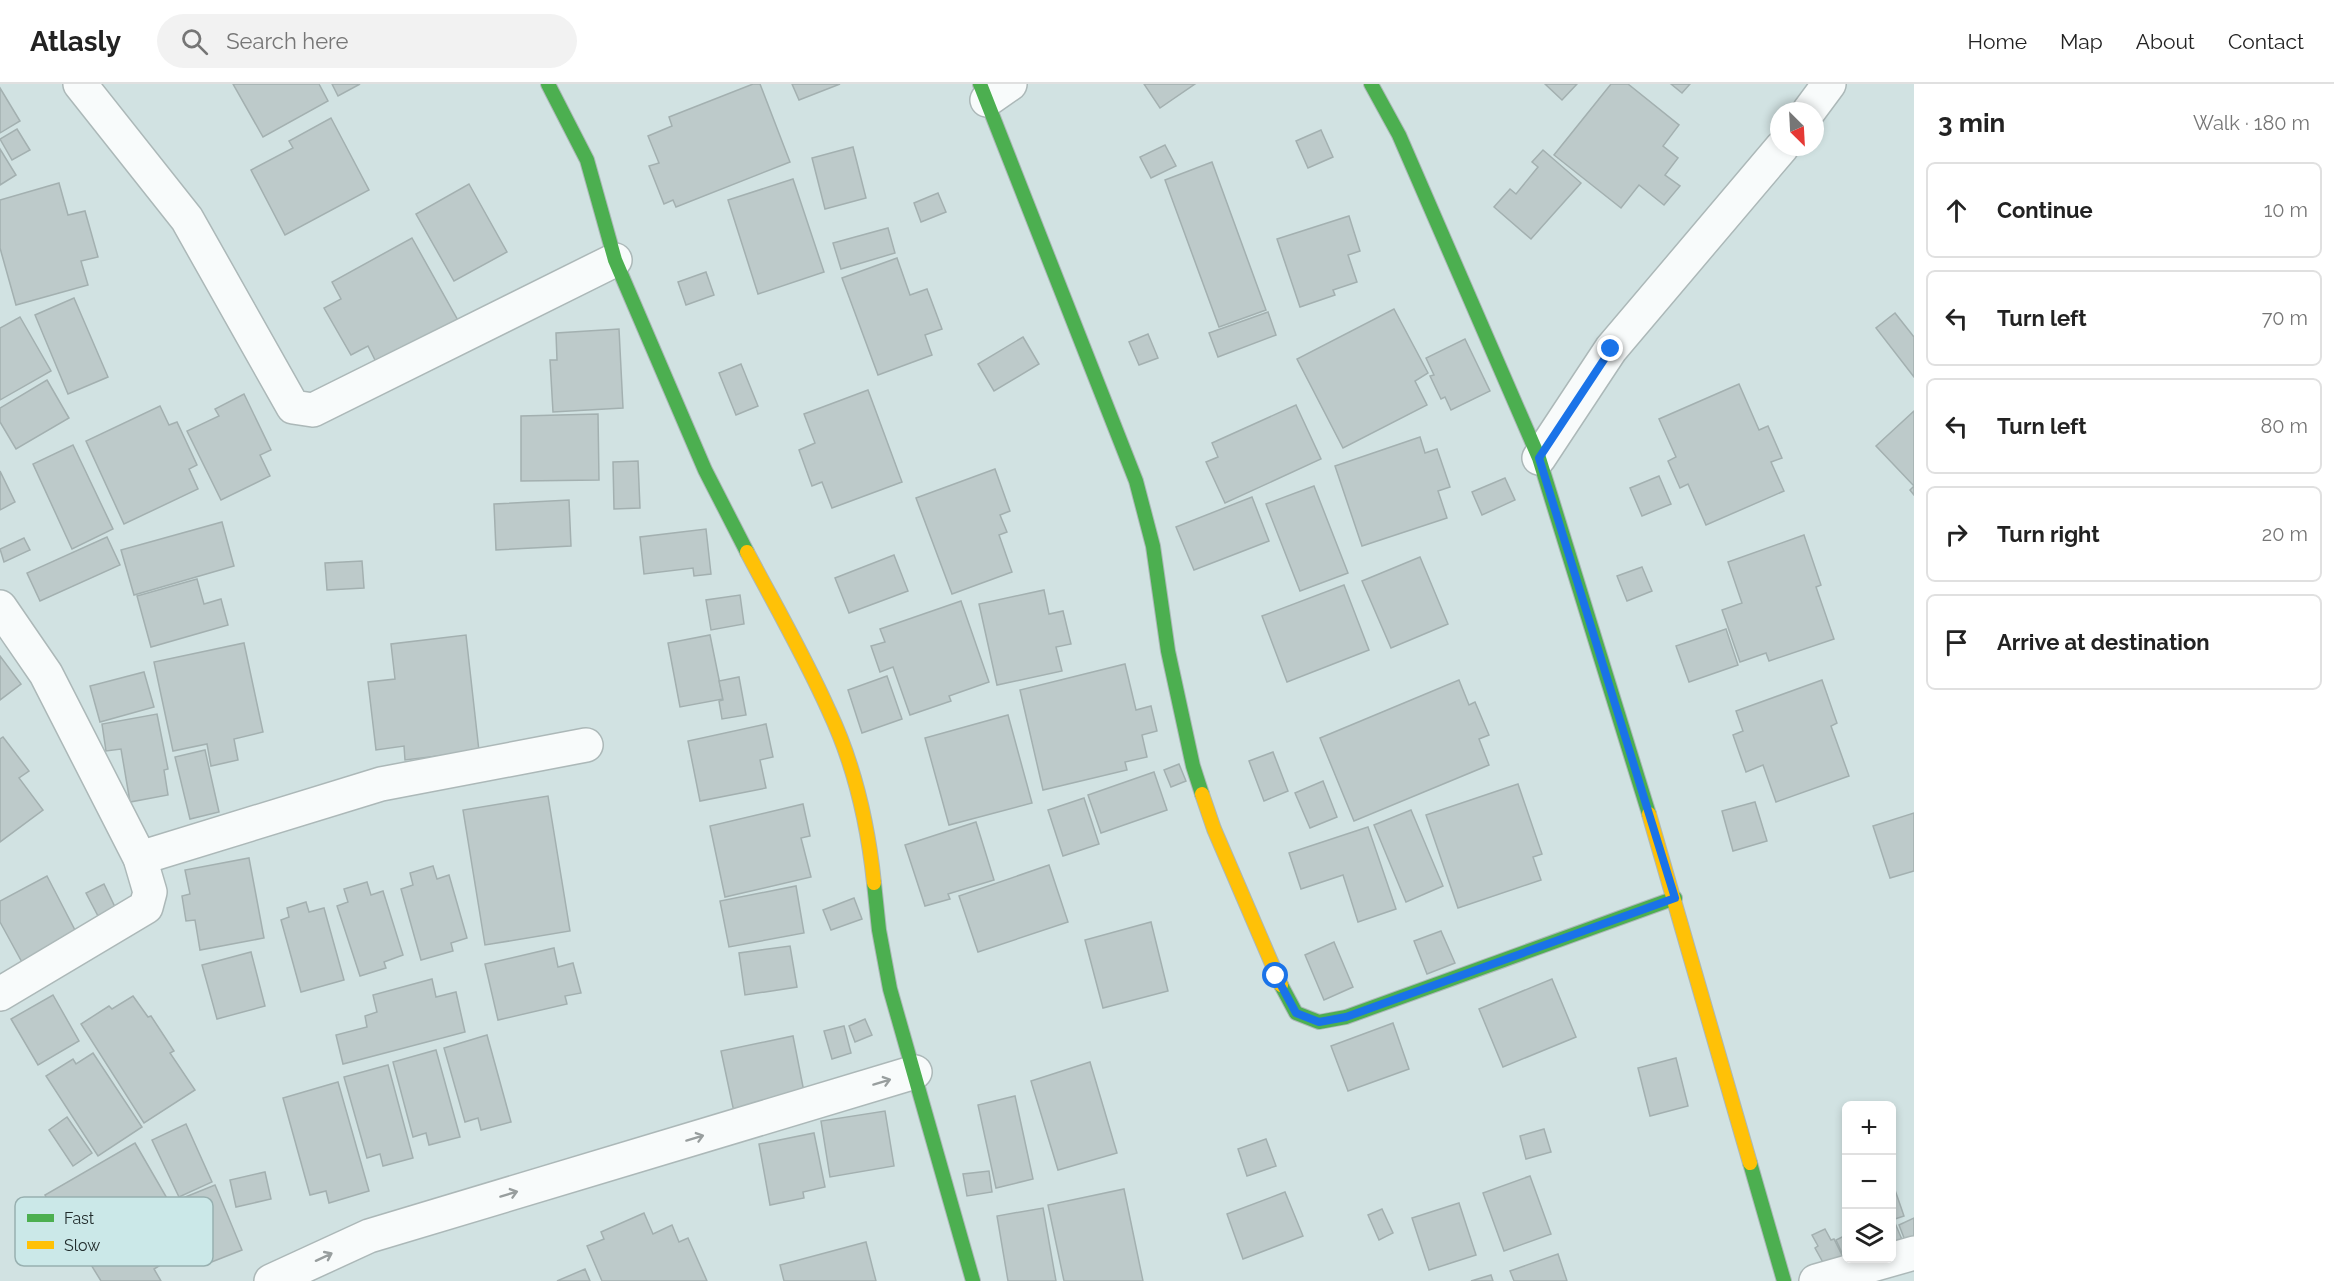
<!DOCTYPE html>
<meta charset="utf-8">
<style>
:root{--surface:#fff;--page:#f2f2f2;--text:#222;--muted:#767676;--line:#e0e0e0}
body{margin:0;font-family:Raleway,sans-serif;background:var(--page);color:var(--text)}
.controls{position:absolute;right:18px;bottom:18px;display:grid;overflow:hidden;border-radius:9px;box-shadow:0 3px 9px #0003}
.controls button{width:54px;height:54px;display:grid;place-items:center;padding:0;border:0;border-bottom:2px solid var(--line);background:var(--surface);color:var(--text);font:30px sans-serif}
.compass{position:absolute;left:1770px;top:18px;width:54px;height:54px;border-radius:50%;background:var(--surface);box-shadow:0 3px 9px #0003;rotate:156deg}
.stop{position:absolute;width:18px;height:18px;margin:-14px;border:4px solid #1a73e8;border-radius:50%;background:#fff}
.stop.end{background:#1a73e8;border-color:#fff;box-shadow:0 2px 6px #0008}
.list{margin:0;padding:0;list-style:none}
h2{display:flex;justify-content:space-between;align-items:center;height:78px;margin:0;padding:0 24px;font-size:26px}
h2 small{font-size:20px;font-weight:400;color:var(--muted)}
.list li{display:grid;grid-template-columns:39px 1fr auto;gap:18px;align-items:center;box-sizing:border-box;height:96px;margin:0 12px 12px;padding:0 12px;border:2px solid var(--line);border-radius:9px}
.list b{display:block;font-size:22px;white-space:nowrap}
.list em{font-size:20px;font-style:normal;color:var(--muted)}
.icon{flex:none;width:33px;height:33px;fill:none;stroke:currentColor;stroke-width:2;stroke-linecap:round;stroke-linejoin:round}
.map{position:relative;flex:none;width:1914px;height:1197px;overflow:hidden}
header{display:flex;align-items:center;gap:36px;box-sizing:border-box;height:84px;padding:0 30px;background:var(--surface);border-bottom:2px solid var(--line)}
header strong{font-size:28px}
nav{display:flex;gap:33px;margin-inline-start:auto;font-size:21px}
.search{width:420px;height:54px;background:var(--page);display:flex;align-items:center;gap:15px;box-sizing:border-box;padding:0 21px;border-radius:33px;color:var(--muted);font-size:22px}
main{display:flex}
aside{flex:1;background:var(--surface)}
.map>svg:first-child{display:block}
.building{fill:#bdcaca;stroke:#a3b0b0;stroke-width:1.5}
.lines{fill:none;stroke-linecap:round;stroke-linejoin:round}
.street-casing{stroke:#acb8b8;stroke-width:36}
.fast-casing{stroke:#acb8b8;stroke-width:16}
.slow-casing{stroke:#acb8b8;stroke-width:16}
.street{stroke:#f8fbfb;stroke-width:33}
.fast{stroke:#4caf50;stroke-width:14}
.slow{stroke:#ffc107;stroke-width:14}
.oneway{stroke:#989e9e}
.route{stroke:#1a73e8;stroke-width:8}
.key{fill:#cbe8e8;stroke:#98b0b0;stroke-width:1.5}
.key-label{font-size:16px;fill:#222d2d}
</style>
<header>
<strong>Atlasly</strong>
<div class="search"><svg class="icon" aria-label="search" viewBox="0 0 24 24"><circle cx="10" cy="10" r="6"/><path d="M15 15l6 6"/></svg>Search here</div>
<nav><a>Home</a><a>Map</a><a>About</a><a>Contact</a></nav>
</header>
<main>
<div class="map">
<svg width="1914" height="1197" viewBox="0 0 1914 1197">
<rect width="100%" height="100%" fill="#d1e2e2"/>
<g class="building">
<polygon points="233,0 319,0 328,17 263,53"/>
<polygon points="332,0 360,0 338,12"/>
<polygon points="753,0 760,0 790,78 676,123 673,116 664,120 649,82 659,79 648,52 672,42 669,33"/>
<polygon points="792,0 840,0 799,16"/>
<polygon points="1144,0 1195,0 1160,24"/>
<polygon points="1545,0 1577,0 1562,16"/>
<polygon points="1611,0 1628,0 1679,41 1663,62 1678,74 1665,91 1680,102 1664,121 1639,101 1621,124 1554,71"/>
<polygon points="1671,0 1690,0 1682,9"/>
<polygon points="0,4 20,37 0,49"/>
<polygon points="331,34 369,106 285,151 251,86 293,64 289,57"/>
<polygon points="17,45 30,66 12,76 0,55"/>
<polygon points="1321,46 1333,73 1308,84 1296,57"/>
<polygon points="1165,61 1176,82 1151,94 1140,73"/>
<polygon points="853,63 866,114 825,125 812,74"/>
<polygon points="0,65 16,91 0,101"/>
<polygon points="1543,66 1581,99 1531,155 1494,123 1510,105 1516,110 1538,83 1532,78"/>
<polygon points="1212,78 1266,226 1219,243 1165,96"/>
<polygon points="793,95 824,188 758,210 728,116"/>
<polygon points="59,99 68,131 85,127 98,173 81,177 88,201 16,221 0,164 0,116"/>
<polygon points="469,100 507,168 454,197 416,130"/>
<polygon points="938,109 946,128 921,138 914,119"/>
<polygon points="1349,132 1360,167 1348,171 1357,198 1333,206 1335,211 1300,223 1277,155"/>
<polygon points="888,144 895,169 841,185 833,159"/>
<polygon points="412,154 460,240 379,284 368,262 351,271 324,224 341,215 332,198"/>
<polygon points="897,174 910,211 927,205 942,245 925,251 932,271 878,291 842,194"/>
<polygon points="706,188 714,211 686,221 678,198"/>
<polygon points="74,214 108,293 68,310 35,231"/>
<polygon points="1394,225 1428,289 1415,297 1427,321 1343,364 1297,275"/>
<polygon points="1268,228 1276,251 1218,273 1209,249"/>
<polygon points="1895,229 1914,253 1914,293 1876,244"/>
<polygon points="20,233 51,287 0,316 0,244"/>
<polygon points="619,245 623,324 553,328 550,276 557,276 556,249"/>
<polygon points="1148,250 1158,274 1139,281 1129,258"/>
<polygon points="1023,253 1039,280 994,307 978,280"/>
<polygon points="1465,255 1490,307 1451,326 1445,313 1441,315 1430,292 1434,291 1426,274"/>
<polygon points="741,280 758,322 736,331 719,289"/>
<polygon points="47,296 69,334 16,365 0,338 0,324"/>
<polygon points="1739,300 1759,346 1768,342 1782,374 1771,378 1784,407 1706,441 1688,400 1680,404 1668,377 1676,373 1659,335"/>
<polygon points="868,306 902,398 832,424 822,398 812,402 799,366 815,359 804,330"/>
<polygon points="244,310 271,366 260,371 270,392 221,416 187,347 219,332 215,325"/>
<polygon points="1296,321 1321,375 1225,419 1206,378 1218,373 1212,359"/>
<polygon points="160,322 169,341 177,338 197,381 189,385 198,405 124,440 86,357"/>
<polygon points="1914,327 1914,411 1910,406 1914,402 1876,362"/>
<polygon points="598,330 599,396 521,397 521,332"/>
<polygon points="1420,353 1425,369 1437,365 1450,403 1438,407 1447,434 1362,462 1335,382"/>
<polygon points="73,361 113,445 72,465 33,380"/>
<polygon points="638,377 640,424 614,425 613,378"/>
<polygon points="995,385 1010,427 1000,431 1007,448 999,451 1012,488 952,510 916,414"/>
<polygon points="0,387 15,418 0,426"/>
<polygon points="1659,392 1671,420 1642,432 1630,404"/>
<polygon points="1505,394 1515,416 1482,431 1472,408"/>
<polygon points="1314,402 1348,489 1300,507 1266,420"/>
<polygon points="1252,413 1269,457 1194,486 1176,443"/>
<polygon points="569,416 571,462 496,466 494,420"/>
<polygon points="222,438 234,482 134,511 121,466"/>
<polygon points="706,445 711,490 694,492 693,484 644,490 640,453"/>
<polygon points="1804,451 1821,501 1816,503 1834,555 1769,577 1766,569 1740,578 1722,526 1742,519 1728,478"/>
<polygon points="107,453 120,481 40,517 27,489"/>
<polygon points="24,454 30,466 4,478 0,465"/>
<polygon points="894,471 908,507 849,529 835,494"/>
<polygon points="1420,473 1448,540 1391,564 1362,497"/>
<polygon points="362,477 364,504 327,506 325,479"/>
<polygon points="1642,483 1652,507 1627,517 1617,492"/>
<polygon points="197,495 204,520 221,515 228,541 151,563 137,512"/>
<polygon points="1344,501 1369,566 1287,598 1262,532"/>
<polygon points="1044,506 1049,530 1063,527 1071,560 1056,563 1062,587 997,601 979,520"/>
<polygon points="740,511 744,540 711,546 706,516"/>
<polygon points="961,517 989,598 949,612 951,617 910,631 893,583 880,588 871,562 885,558 880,545"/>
<polygon points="1726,545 1738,581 1689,598 1676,562"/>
<polygon points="466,551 479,667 405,676 404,662 376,666 368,598 395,595 391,560"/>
<polygon points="710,551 723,615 680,623 668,559"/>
<polygon points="244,559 263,648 234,655 238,676 211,682 207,660 173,667 154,578"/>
<polygon points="0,572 21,600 0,616"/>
<polygon points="1125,580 1136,626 1151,622 1157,647 1142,651 1147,673 1125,678 1127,686 1043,706 1020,606"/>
<polygon points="144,588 154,623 100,638 90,602"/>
<polygon points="887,592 902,635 862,649 848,606"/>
<polygon points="739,593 746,631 722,635 719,617 723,616 719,597"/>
<polygon points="1459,596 1469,621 1475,618 1489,651 1479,655 1489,681 1354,737 1320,654"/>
<polygon points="1822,596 1837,639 1831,642 1849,692 1776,718 1763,681 1746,688 1733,651 1743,647 1736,627"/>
<polygon points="157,630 168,685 164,686 168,711 130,718 121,665 106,667 102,640"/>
<polygon points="1008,631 1032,719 949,741 925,654"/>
<polygon points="766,640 773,673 760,676 766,704 700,717 688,657"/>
<polygon points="3,653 29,687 19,694 43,726 0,758 0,655"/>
<polygon points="205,666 219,728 190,735 175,673"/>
<polygon points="1273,668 1288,707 1264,717 1249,677"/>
<polygon points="1179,680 1186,697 1171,703 1164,686"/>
<polygon points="1154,688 1167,726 1101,749 1088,711"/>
<polygon points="1323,697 1337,733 1310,744 1295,709"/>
<polygon points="1518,700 1542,770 1533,773 1541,796 1458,824 1426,731"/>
<polygon points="548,712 570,847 485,861 463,726"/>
<polygon points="1084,714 1099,760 1063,772 1048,726"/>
<polygon points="1755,718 1767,757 1733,767 1722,727"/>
<polygon points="803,720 810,752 801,754 811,793 725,813 710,742"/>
<polygon points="1411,726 1443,802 1406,818 1374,741"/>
<polygon points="1914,729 1914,787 1890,794 1873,742"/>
<polygon points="976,738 994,796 948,810 950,815 925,822 905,761"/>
<polygon points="1368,743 1396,825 1358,838 1343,791 1301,805 1289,769"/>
<polygon points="249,774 264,854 200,866 195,836 186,837 182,812 190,810 185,786"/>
<polygon points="1049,781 1068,838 978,868 959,812"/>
<polygon points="433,782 437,795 449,791 467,854 451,859 453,867 421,876 401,805 413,801 410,789"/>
<polygon points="47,792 78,852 23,880 0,838 0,817"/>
<polygon points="367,798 371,811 383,807 403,871 384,878 386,884 360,892 337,822 348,818 344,805"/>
<polygon points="104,800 115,823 98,832 86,809"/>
<polygon points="796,802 804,849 729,863 720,817"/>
<polygon points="854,814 862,835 831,846 823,826"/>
<polygon points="306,818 309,828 324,824 344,896 301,908 281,836 289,833 287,824"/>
<polygon points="1151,838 1168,907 1103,924 1085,856"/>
<polygon points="1441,847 1455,879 1427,890 1414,857"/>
<polygon points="1334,858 1353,903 1324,916 1305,871"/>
<polygon points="790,862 797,903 745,911 739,869"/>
<polygon points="554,864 558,883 573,879 581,909 565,912 567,920 498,936 485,880"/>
<polygon points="251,868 265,922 217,935 202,881"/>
<polygon points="432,895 436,913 456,908 465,948 343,980 336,951 367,943 365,932 377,928 373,911"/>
<polygon points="1552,895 1576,953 1503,983 1479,925"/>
<polygon points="53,911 79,957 38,981 11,935"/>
<polygon points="133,912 148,933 151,932 174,967 170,969 195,1006 144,1039 81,940 109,922 112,925"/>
<polygon points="865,935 872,951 855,958 849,942"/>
<polygon points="1393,939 1409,985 1348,1007 1331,962"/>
<polygon points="844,942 851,969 832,975 824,947"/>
<polygon points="487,951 511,1038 481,1046 478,1034 465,1038 444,964"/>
<polygon points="793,952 805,1013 734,1028 721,967"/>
<polygon points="436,966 460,1053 429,1061 426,1049 413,1053 393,978"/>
<polygon points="93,969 142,1043 98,1072 46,992 73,975 76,980"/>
<polygon points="1676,974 1688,1022 1650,1032 1638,984"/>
<polygon points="1090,978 1117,1069 1058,1086 1031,997"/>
<polygon points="388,981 413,1074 383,1082 380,1070 367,1074 344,993"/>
<polygon points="338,998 369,1107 329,1119 326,1107 310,1111 283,1014"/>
<polygon points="1015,1012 1033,1095 996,1104 978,1021"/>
<polygon points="885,1027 894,1082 830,1093 821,1037"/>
<polygon points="67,1033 92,1069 73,1082 49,1046"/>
<polygon points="186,1040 212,1098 179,1113 152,1056"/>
<polygon points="1544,1045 1551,1068 1526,1075 1520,1052"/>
<polygon points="814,1049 825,1103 803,1108 804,1114 770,1121 759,1060"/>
<polygon points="1266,1055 1276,1082 1247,1092 1238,1065"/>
<polygon points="135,1059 168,1116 77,1168 45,1111"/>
<polygon points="989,1087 992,1108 967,1112 963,1090"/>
<polygon points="265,1088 271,1115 236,1123 230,1096"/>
<polygon points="1530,1092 1551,1150 1504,1167 1483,1109"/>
<polygon points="215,1101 242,1166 204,1181 178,1116"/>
<polygon points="1124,1105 1143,1197 1064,1197 1048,1121"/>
<polygon points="1895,1106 1904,1132 1892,1136 1892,1107"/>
<polygon points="1285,1108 1303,1152 1243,1175 1227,1130"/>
<polygon points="1459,1119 1476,1171 1429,1186 1412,1134"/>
<polygon points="1043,1124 1056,1197 1008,1197 997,1132"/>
<polygon points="1382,1125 1393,1149 1379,1156 1368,1131"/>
<polygon points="644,1129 653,1150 672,1141 679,1158 688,1154 707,1197 602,1197 587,1162 604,1155 601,1148"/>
<polygon points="1914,1134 1914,1156 1906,1159 1899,1141"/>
<polygon points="1895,1139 1903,1158 1892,1163 1892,1140"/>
<polygon points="135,1141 159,1182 154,1185 161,1197 101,1197 85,1171"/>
<polygon points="1825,1145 1831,1156 1834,1155 1843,1173 1825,1182 1815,1164 1818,1162 1812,1151"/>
<polygon points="1846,1151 1846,1167 1842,1169 1836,1156"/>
<polygon points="866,1158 876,1197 784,1197 780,1181"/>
<polygon points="1558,1170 1567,1197 1514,1197 1510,1187"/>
<polygon points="585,1185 590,1197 557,1197"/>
<polygon points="1491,1191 1493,1197 1471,1197"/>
</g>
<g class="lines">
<defs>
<g id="street">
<polyline points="80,0 187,135 293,323 313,326 615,176"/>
<polyline points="987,16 1010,0"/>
<polyline points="1809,27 1829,0"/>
<polyline points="1539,374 1611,265 1782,63"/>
<polyline points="0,523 46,590 140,774 150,808 146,823 0,910"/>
<polyline points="140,774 381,700 586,661"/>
<polyline points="271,1197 369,1152 915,988"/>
<polyline points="1816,1197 1914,1169"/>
</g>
<g id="fast">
<polyline points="548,0 587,76 615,176 705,386 747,468"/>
<polyline points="980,0 1136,397 1153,462 1168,567 1193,682 1202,710"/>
<polyline points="1371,0 1399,51 1539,374 1649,730"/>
<polyline points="874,799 879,846 890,905 973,1197"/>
<polyline points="1281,901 1296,929 1319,938 1346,933 1675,814"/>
<polyline points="1750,1079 1784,1197"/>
</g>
<g id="slow">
<path d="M747 468C775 521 805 573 829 627 854 680 868 741 874 799"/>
<polyline points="1202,710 1214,745 1281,901"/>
<polyline points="1649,730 1750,1079"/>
</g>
</defs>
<use href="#street" class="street-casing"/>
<use href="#fast" class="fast-casing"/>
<use href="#slow" class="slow-casing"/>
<use href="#street" class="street"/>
<use href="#fast" class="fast"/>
<use href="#slow" class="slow"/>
</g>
<defs><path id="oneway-shaft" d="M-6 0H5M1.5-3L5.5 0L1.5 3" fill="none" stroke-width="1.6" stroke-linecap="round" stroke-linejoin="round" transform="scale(1.5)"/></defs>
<g class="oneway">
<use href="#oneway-shaft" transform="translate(882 998) rotate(-17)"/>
<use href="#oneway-shaft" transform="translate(695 1054) rotate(-17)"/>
<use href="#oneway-shaft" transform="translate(509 1110) rotate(-17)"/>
<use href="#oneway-shaft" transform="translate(324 1173) rotate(-25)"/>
</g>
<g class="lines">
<polyline class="route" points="1276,892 1296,929 1319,938 1346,933 1675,814 1539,374 1611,265"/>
</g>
<rect x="15" y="1113" width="198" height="69" rx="9" class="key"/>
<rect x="27" y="1130" width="27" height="8" fill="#4caf50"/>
<rect x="27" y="1157" width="27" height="8" fill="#ffc107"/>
<g class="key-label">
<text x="64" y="1140">Fast</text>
<text x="64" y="1167">Slow</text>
</g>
</svg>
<div class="controls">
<button>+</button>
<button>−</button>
<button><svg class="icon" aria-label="layers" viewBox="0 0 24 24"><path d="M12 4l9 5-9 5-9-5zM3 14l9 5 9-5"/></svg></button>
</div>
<svg class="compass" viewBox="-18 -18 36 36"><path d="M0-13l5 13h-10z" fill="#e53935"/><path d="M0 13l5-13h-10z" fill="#767676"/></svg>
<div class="stop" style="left:1276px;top:892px"></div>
<div class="stop end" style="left:1611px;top:265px"></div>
</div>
<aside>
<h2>3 min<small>Walk · 180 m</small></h2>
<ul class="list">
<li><svg class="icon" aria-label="ahead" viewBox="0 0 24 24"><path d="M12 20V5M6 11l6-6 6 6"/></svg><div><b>Continue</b></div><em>10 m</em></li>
<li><svg class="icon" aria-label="left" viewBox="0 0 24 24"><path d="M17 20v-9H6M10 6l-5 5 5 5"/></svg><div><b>Turn left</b></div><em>70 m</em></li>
<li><svg class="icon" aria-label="left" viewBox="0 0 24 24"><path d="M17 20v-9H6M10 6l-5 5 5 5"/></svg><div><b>Turn left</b></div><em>80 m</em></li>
<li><svg class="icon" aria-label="right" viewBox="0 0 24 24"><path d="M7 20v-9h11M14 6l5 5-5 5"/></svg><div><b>Turn right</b></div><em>20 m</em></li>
<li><svg class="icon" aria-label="arrive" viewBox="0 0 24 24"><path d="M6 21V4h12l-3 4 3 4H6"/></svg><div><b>Arrive at destination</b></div></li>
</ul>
</aside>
</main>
